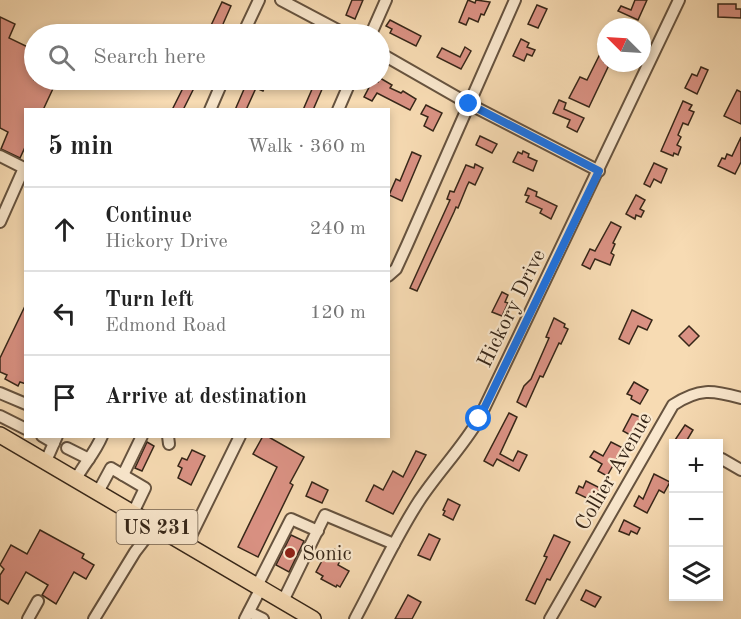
<!DOCTYPE html>
<meta charset="utf-8">
<style>
:root{--surface:#fff;--page:#f6f6f6;--text:#222;--muted:#767676;--line:#e0e0e0}
body{margin:0;font-family:"Old Standard TT",serif;background:var(--page);color:var(--text)}
.controls{position:absolute;right:18px;bottom:18px;display:grid;overflow:hidden;border-radius:0px;box-shadow:0 3px 9px #0003}
.controls button{width:54px;height:54px;display:grid;place-items:center;padding:0;border:0;border-bottom:2px solid var(--line);background:var(--surface);color:var(--text);font:30px sans-serif}
.compass{position:absolute;left:597px;top:18px;width:54px;height:54px;border-radius:50%;background:var(--surface);box-shadow:0 3px 9px #0003;rotate:294deg}
.stop{position:absolute;width:18px;height:18px;margin:-14px;border:4px solid #1a73e8;border-radius:50%;background:#fff}
.stop.end{background:#1a73e8;border-color:#fff;box-shadow:0 2px 6px #0008}
.list{margin:0;padding:0;list-style:none}
h2{display:flex;justify-content:space-between;align-items:center;height:78px;margin:0;padding:0 24px;font-size:26px}
h2 small{font-size:20px;font-weight:400;color:var(--muted)}
.list li{display:grid;grid-template-columns:39px 1fr auto;gap:18px;align-items:center;box-sizing:border-box;height:84px;padding:0 24px;border-top:2px solid var(--line)}
.list b{display:block;font-size:22px;white-space:nowrap}
.list p{margin:0;font-size:20px;white-space:nowrap;color:var(--muted)}
.list em{font-size:20px;font-style:normal;color:var(--muted)}
.icon{flex:none;width:33px;height:33px;fill:none;stroke:currentColor;stroke-width:2;stroke-linecap:round;stroke-linejoin:round}
.map{position:relative;flex:none;width:741px;height:619px;overflow:hidden}
.search{position:absolute;background:var(--surface);box-shadow:0 3px 9px #0003;left:24px;top:24px;width:366px;height:66px;display:flex;align-items:center;gap:15px;box-sizing:border-box;padding:0 21px;border-radius:33px;color:var(--muted);font-size:22px}
.panel{position:absolute;background:var(--surface);box-shadow:0 3px 9px #0003;left:24px;top:108px;width:366px;height:330px;border-radius:0px}
.map>svg:first-child{display:block}
.building{fill:#db9284;stroke:#362618;stroke-width:1.5}
.lines{fill:none;stroke-linecap:round;stroke-linejoin:round}
.minor-casing{stroke:#66533f;stroke-width:14}
.highway-casing{stroke:#362618;stroke-width:18}
.minor{stroke:#fae8ce;stroke-width:10}
.highway{stroke:#f7dbb3;stroke-width:15}
.route{stroke:#1a73e8;stroke-width:8}
.poi-dot{fill:#8f2418;stroke:#fae8ce;stroke-width:2}
.labels{text-anchor:middle;stroke-width:4.5;stroke-linejoin:round;paint-order:stroke}
.shield{fill:#fae8ce;stroke:#71604f;stroke-width:1.5}
.shield-label{font-size:20px;font-weight:bold;fill:#362618}
.street-label{font-size:21px;fill:#362618;stroke:#fae8ce}
.poi-label{font-size:21px;fill:#362618;stroke:#fae8ce;text-anchor:start}
</style>
<div class="map">
<svg width="741" height="619" viewBox="0 0 741 619">
<rect width="100%" height="100%" fill="#f7dbb3"/>
<filter id="stains"><feTurbulence type="fractalNoise" baseFrequency=".00333" numOctaves="4"/><feColorMatrix values="0 0 0 0 .2 0 0 0 0 .09 0 0 0 0 .02 0 0 0 .5 -.17"/></filter>
<radialGradient id="worn" r=".72"><stop offset=".6" stop-color="#630" stop-opacity="0"/><stop offset="1" stop-color="#630" stop-opacity=".3"/></radialGradient>
<g class="building">
<polygon points="352,0 363,0 355,19 346,15"/>
<polygon points="468,0 475,3 476,0 490,2 484,15 481,14 478,22 469,18 466,25 459,22"/>
<polygon points="635,0 647,0 638,20 618,11 621,6 631,10"/>
<polygon points="222,2 231,6 223,24 218,34 207,34"/>
<polygon points="718,4 736,4 736,9 741,9 741,18 718,17"/>
<polygon points="537,5 547,9 538,28 528,24"/>
<polygon points="0,17 15,24 9,38 34,50 34,80 57,80 43,110 26,110 26,145 20,158 1,149 8,132 0,128"/>
<polygon points="390,20 421,36 416,46 390,33 392,29 386,26"/>
<polygon points="521,39 529,43 527,47 535,50 532,56 527,54 524,61 513,56"/>
<polygon points="465,47 471,51 461,69 437,57 442,48 460,57"/>
<polygon points="600,54 606,57 604,62 609,65 589,107 569,98 580,77 587,80"/>
<polygon points="701,67 708,70 697,94 685,88 692,74 697,76"/>
<polygon points="380,78 392,85 390,88 401,93 403,91 416,99 410,110 377,93 372,101 364,97 373,80 378,82"/>
<polygon points="187,80 198,80 183,110 172,110"/>
<polygon points="248,80 261,80 267,82 263,91 256,88 246,110 235,110"/>
<polygon points="316,80 326,80 313,110 303,110"/>
<polygon points="737,90 741,92 741,124 724,116"/>
<polygon points="559,100 566,103 564,109 584,118 577,132 567,127 570,120 553,113"/>
<polygon points="683,101 692,105 689,110 694,112 688,125 683,123 678,135 681,137 677,145 681,147 678,155 674,153 673,156 661,151"/>
<polygon points="426,105 442,113 433,131 424,126 428,117 421,114"/>
<polygon points="480,136 497,144 492,153 476,145"/>
<polygon points="741,137 741,162 735,174 718,166 722,158 725,159 727,154 732,156"/>
<polygon points="523,151 529,154 528,157 537,161 533,171 513,162 518,152 522,154"/>
<polygon points="412,152 421,156 402,201 389,195 396,179 400,181"/>
<polygon points="654,163 667,169 661,183 654,179 650,187 644,184"/>
<polygon points="475,164 483,168 475,185 469,182 467,186 458,208 456,207 454,212 417,291 410,288 450,200 447,199 450,191 454,192 466,165 474,168"/>
<polygon points="528,188 537,192 536,196 557,206 551,219 540,213 542,209 526,202 529,196 525,195"/>
<polygon points="636,195 645,200 640,209 644,211 641,217 636,215 635,219 626,214"/>
<polygon points="611,222 621,227 613,243 615,244 611,253 614,255 610,265 595,259 590,269 582,265 590,249 595,251"/>
<polygon points="502,292 508,295 505,302 508,303 502,316 492,312"/>
<polygon points="26,304 26,384 20,382 18,386 5,379 7,375 0,372 0,358"/>
<polygon points="632,310 652,320 647,330 638,326 629,344 619,339"/>
<polygon points="554,318 565,324 564,327 568,329 561,344 559,343 543,377 540,376 526,407 517,402 524,386 531,379 549,338 546,337"/>
<polygon points="689,326 699,336 689,346 679,336"/>
<polygon points="634,382 648,390 640,404 631,399 632,396 627,394"/>
<polygon points="509,413 517,417 500,454 513,461 518,451 527,455 519,471 497,459 493,466 484,461"/>
<polygon points="632,414 648,420 644,426 639,423 632,436 623,431"/>
<polygon points="685,425 693,430 687,440 693,444 682,444 675,440"/>
<polygon points="263,436 267,436 304,457 290,483 293,485 258,557 238,547 277,467 253,454"/>
<polygon points="147,442 154,446 142,471 135,468"/>
<polygon points="611,442 623,448 607,476 598,471 602,464 590,457 594,451 603,456"/>
<polygon points="192,450 205,456 191,485 178,478 182,468 178,466 182,458 187,460"/>
<polygon points="416,451 426,455 393,514 366,501 374,485 383,490 393,471 403,477"/>
<polygon points="654,474 670,482 664,493 659,490 647,513 634,506 639,496 643,499"/>
<polygon points="586,481 600,488 593,501 576,493 579,486 583,488"/>
<polygon points="312,482 328,490 322,503 306,496"/>
<polygon points="448,499 460,505 453,520 443,515 445,511 443,510"/>
<polygon points="624,520 640,528 637,534 631,531 629,535 619,531"/>
<polygon points="40,530 84,554 82,558 94,565 86,579 74,572 56,604 42,595 48,585 26,572 8,604 0,599 0,575 4,569 0,565 11,545 27,554"/>
<polygon points="429,534 440,539 430,560 418,555"/>
<polygon points="291,535 304,541 289,572 276,565"/>
<polygon points="554,535 570,542 550,580 547,579 535,604 526,600 547,557 544,556"/>
<polygon points="334,549 343,554 338,565 349,571 340,587 337,585 336,587 321,579 323,576 316,572 324,557 328,559"/>
<polygon points="586,590 601,597 595,607 581,600"/>
<polygon points="408,595 421,602 412,619 395,619"/>
</g>
<g class="lines">
<defs>
<g id="minor">
<polyline points="281,0 345,34"/>
<polyline points="243,34 259,0"/>
<polyline points="371,34 386,0"/>
<polyline points="380,53 469,104 599,171"/>
<polyline points="210,110 223,80"/>
<polyline points="338,110 351,80"/>
<polyline points="0,156 24,168 0,222"/>
<polyline points="388,276 396,269 407,245 515,0"/>
<polyline points="0,393 26,404"/>
<polyline points="0,416 26,429"/>
<polyline points="42,436 54,443"/>
<polyline points="168,436 169,444"/>
<polyline points="67,448 89,459"/>
<polyline points="722,459 741,470"/>
<polyline points="46,461 57,436"/>
<polyline points="123,475 142,436"/>
<path d="M76 479C84 464 95 453 102 436"/>
<polyline points="98,492 111,468 145,488 133,513"/>
<polyline points="187,544 240,436"/>
<polyline points="257,586 291,519 318,531"/>
<polyline points="283,601 325,515 394,544"/>
<polyline points="249,612 263,619"/>
<polyline points="28,619 38,601"/>
<polyline points="94,619 135,552 155,526"/>
<polyline points="245,619 261,588"/>
<path d="M355 619C376 580 395 538 419 501 438 472 462 448 479 419L679 0"/>
<path d="M550 619 673 405C699 388 712 390 741 398"/>
</g>
<polyline id="highway" points="0,435 313,619"/>
</defs>
<use href="#minor" class="minor-casing"/>
<use href="#highway" class="highway-casing"/>
<use href="#minor" class="minor"/>
<use href="#highway" class="highway"/>
</g>
<g class="lines">
<polyline class="route" points="469,104 599,171 479,419"/>
</g>
<circle class="poi-dot" cx="290" cy="553" r="6"/>
<g class="labels">
<rect class="shield" x="116.5" y="510" width="81" height="34" rx="4.5"/>
<g class="shield-label">
<text x="157" y="534">US 231</text>
</g>
<g class="street-label">
<text transform="translate(511 308) rotate(-64)" y="7">Hickory Drive</text>
<text transform="translate(613 471) rotate(-60)" y="7">Collier Avenue</text>
</g>
<g class="poi-label">
<text x="302" y="560">Sonic</text>
</g>
</g>
<rect width="100%" height="100%" filter="url(#stains)"/>
<rect width="100%" height="100%" fill="url(#worn)"/>
</svg>
<div class="controls">
<button>+</button>
<button>−</button>
<button><svg class="icon" aria-label="layers" viewBox="0 0 24 24"><path d="M12 4l9 5-9 5-9-5zM3 14l9 5 9-5"/></svg></button>
</div>
<svg class="compass" viewBox="-18 -18 36 36"><path d="M0-13l5 13h-10z" fill="#e53935"/><path d="M0 13l5-13h-10z" fill="#767676"/></svg>
<div class="stop" style="left:479px;top:419px"></div>
<div class="stop end" style="left:469px;top:104px"></div>
<div class="search"><svg class="icon" aria-label="search" viewBox="0 0 24 24"><circle cx="10" cy="10" r="6"/><path d="M15 15l6 6"/></svg>Search here</div>
<section class="panel">
<h2>5 min<small>Walk · 360 m</small></h2>
<ul class="list">
<li><svg class="icon" aria-label="ahead" viewBox="0 0 24 24"><path d="M12 20V5M6 11l6-6 6 6"/></svg><div><b>Continue</b><p>Hickory Drive</p></div><em>240 m</em></li>
<li><svg class="icon" aria-label="left" viewBox="0 0 24 24"><path d="M17 20v-9H6M10 6l-5 5 5 5"/></svg><div><b>Turn left</b><p>Edmond Road</p></div><em>120 m</em></li>
<li><svg class="icon" aria-label="arrive" viewBox="0 0 24 24"><path d="M6 21V4h12l-3 4 3 4H6"/></svg><div><b>Arrive at destination</b></div></li>
</ul>
</section>
</div>
